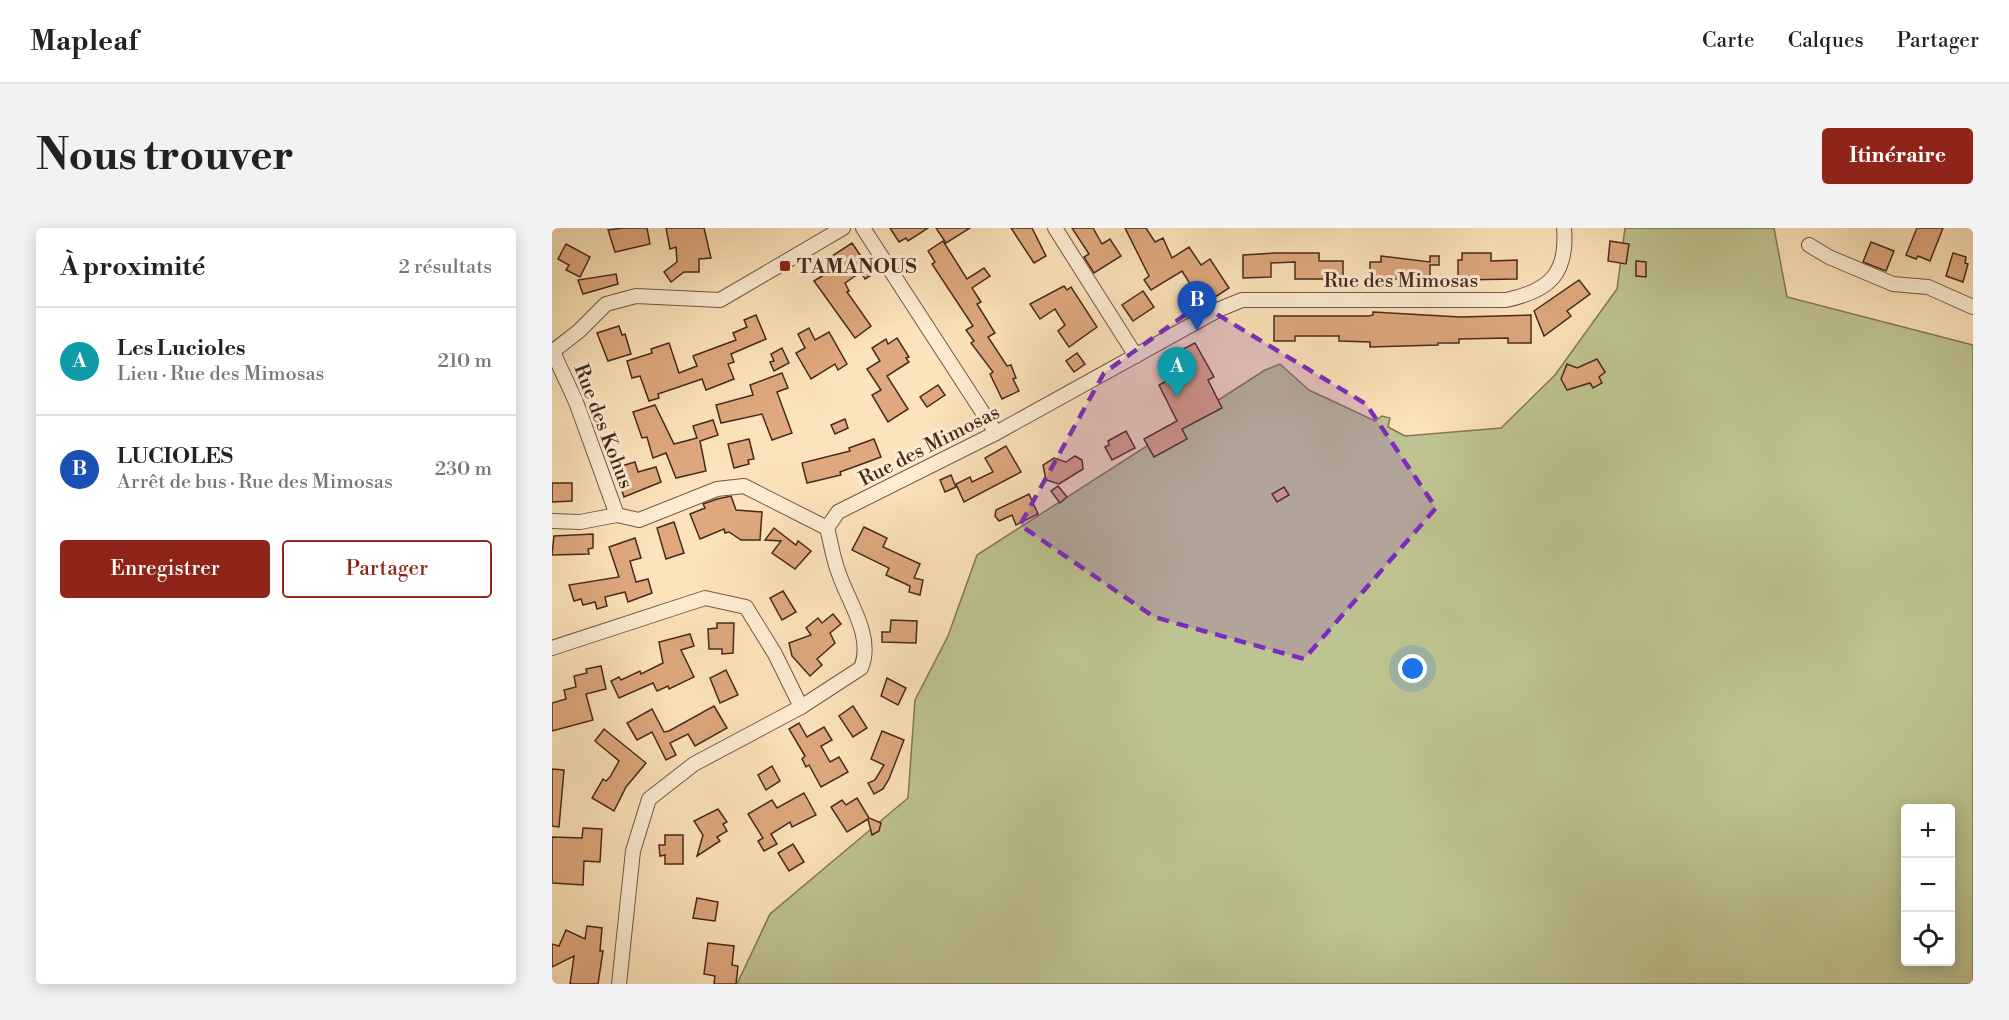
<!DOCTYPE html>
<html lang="fr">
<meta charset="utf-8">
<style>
:root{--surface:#fff;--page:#f2f2f2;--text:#222;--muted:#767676;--line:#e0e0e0;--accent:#8f2418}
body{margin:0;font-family:"Libre Bodoni",serif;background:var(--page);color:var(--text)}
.controls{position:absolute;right:18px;bottom:18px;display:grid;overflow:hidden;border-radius:6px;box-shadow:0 3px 15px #0003}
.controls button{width:54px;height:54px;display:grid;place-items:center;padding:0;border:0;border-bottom:2px solid var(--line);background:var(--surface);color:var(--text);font:30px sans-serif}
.you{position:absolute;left:861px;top:441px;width:21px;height:21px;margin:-15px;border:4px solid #fff;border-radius:50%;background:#1a73e8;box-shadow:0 0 0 9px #1a73e833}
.badge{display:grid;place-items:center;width:39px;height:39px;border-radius:50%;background:var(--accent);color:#fff;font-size:20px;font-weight:700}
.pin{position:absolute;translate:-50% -50px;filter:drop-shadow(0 2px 3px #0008)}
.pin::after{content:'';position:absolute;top:32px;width:21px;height:18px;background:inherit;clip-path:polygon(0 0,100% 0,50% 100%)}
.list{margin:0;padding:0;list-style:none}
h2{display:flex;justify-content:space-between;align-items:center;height:78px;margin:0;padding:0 24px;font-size:26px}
h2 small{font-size:20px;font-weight:400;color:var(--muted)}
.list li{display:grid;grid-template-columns:39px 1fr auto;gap:18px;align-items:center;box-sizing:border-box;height:108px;padding:0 24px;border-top:2px solid var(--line)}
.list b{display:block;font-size:22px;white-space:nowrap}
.list p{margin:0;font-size:20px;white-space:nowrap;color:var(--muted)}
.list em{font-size:20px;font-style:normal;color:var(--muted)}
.actions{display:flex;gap:12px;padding:18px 24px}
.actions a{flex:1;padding:14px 0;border:2px solid var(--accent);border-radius:6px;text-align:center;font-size:21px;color:var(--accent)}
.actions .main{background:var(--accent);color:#fff}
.icon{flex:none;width:33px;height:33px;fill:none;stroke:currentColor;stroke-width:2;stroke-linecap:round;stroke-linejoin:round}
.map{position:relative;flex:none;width:1421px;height:756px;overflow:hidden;border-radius:6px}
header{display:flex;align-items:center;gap:36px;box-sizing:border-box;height:84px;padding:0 30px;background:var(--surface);border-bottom:2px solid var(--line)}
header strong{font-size:28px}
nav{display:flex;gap:33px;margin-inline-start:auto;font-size:21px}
.intro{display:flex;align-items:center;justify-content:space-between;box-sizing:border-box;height:144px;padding:0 36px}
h1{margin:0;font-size:42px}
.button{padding:15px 27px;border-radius:6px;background:var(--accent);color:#fff;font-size:21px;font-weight:700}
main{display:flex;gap:36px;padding:0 36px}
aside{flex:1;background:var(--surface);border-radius:6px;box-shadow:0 3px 15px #0003}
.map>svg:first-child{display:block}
.green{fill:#bec491;stroke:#827758;stroke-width:1.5;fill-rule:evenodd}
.building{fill:#dfa87e;stroke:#462a20;stroke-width:1.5}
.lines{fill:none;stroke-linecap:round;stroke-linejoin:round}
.minor-casing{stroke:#745847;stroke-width:16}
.minor{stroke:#feedd3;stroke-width:14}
.marked{fill:#7b2cbf;fill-opacity:0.2;stroke:#7b2cbf;stroke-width:4.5;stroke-dasharray:12 8;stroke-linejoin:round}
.poi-dot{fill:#8f2418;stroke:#feedd3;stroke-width:2}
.labels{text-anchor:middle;stroke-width:6;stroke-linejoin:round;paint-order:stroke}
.poi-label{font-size:20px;font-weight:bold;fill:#462a20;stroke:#feedd3;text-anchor:start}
.street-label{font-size:20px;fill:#462a20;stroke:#feedd3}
</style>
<header>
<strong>Mapleaf</strong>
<nav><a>Carte</a><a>Calques</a><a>Partager</a></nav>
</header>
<div class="intro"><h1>Nous trouver</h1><a class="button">Itinéraire</a></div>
<main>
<aside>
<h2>À proximité<small>2 résultats</small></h2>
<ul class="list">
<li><span class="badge" style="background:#0f9aa8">A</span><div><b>Les Lucioles</b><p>Lieu · Rue des Mimosas</p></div><em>210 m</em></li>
<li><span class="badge" style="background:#1a4fb4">B</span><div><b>LUCIOLES</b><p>Arrêt de bus · Rue des Mimosas</p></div><em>230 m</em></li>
</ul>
<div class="actions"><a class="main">Enregistrer</a><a>Partager</a></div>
</aside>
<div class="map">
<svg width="1421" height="756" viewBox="0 0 1421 756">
<rect width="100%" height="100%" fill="#fde3bb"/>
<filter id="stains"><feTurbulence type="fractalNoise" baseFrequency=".00333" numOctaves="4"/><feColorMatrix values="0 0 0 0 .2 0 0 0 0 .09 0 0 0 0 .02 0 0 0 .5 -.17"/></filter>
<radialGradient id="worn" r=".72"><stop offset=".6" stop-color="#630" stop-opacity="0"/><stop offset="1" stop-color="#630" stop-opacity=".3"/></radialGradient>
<path class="green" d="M1073 0H1222L1235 69 1421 117V756H185L218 686 356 570 363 472 396 408 425 327 713 142 728 136 757 162 823 193 830 188 838 190 836 199 853 208 949 200 1003 147 1065 61ZM1354 580H1398V734H1354Z"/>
<g class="building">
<polygon points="71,0 95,0 98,16 63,24 56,2"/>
<polygon points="114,0 152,0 159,30 147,31 147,44 132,44 119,54 112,44 125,34 124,19 118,21"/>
<polygon points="338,0 376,0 356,13 354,10 347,14"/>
<polygon points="384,0 418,0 394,15"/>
<polygon points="459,0 480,0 494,28 482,35"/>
<polygon points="520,0 541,0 550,16 558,11 569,28 542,45 532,29 537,26"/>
<polygon points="573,0 594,0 603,14 611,10 620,30 637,19 649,37 658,31 677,60 657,73 647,59 642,62 630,43 599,62 592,52 597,48"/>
<polygon points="1365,0 1391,0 1378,33 1366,28 1364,31 1354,27"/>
<polygon points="391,13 415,51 432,40 438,48 420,60 429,74 425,76 443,105 436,109 455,138 459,137 464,150 461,151 467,163 450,171 438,146 441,144 419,115 422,113 414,102 421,98 380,36 383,34 376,23"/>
<polygon points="1058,13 1077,16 1074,36 1056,33"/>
<polygon points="1319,14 1342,23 1334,43 1311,34"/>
<polygon points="300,15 321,46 313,51 309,44 293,55 297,63 295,64 319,98 303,110 262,53 283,40 277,30"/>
<polygon points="14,16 38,29 28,49 14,42 17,37 6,31"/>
<polygon points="724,25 767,25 767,33 791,33 791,51 743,51 743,34 719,35 719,49 691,50 691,27"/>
<polygon points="910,25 939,25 939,33 965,32 965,51 906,52 906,32 910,32"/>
<polygon points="1401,25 1414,29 1413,35 1416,36 1411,54 1394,48"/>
<polygon points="829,28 878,34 878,28 887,28 887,37 878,37 878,52 818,50 818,34 829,34"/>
<polygon points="1084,33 1094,34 1094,49 1084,48"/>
<polygon points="64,46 66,56 31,66 26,52"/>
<polygon points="1027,52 1038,66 1015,83 1019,88 992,108 982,83"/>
<polygon points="512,58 515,62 519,59 545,99 517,119 506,103 513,97 503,81 488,91 478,76"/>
<polygon points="591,63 602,79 581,93 570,77"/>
<polygon points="821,84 908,89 979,87 979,115 956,115 956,110 907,111 907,115 886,115 886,117 818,119 818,114 787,113 787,108 743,108 743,113 722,113 722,88 817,88 821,87"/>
<polygon points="204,87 214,111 179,126 182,134 176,136 182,151 154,162 150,151 106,166 107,170 97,173 88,148 80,150 75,133 100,125 99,121 117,115 127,145 145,138 141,128 184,112 181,105 195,99 192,92"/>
<polygon points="67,98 70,107 73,106 79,126 56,133 45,105"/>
<polygon points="257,100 263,112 277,104 295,136 286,142 283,136 259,151 244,125 253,120 246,106"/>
<polygon points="345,110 357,129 354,130 357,134 335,148 356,181 336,194 320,167 329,162 315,141 328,133 320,120 334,111 336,116"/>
<polygon points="643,115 662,149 656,152 670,180 630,201 635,211 602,229 592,211 625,193 607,157 640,139 631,121"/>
<polygon points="230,120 237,135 222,143 218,134 222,133 219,126"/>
<polygon points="525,125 533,136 522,144 514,133"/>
<polygon points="1045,131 1053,144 1047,149 1050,155 1041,160 1038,155 1015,162 1009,151 1015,136 1025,140"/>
<polygon points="230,145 236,160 225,164 240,205 220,212 210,186 169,195 164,177 201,167 198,157"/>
<polygon points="386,157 393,167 375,179 368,169"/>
<polygon points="103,177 122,216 145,210 141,198 161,192 166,207 148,213 154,243 124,250 114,225 101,230 95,209 90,210 81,184"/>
<polygon points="293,191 296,200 283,206 279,197"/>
<polygon points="574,203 583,220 560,232 553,219 557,217 556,213"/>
<polygon points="197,211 202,231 196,232 197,236 182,240 176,216"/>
<polygon points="322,211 329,229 288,244 289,247 255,255 250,235 298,223 297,220"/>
<polygon points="454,218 469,244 412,274 404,256 418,249 420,254 441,244 433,230"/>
<polygon points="523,228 530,232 531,241 507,256 494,252 491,237 502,230 514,234"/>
<polygon points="83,234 86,244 104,239 109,254 72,269 63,240"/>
<polygon points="399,247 404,259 393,264 388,252"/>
<polygon points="0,255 20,255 20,273 0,274"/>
<polygon points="506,258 515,269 508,275 499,263"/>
<polygon points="732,259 737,267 725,274 720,266"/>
<polygon points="477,266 486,286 464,297 460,287 447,293 443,288 444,282"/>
<polygon points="179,268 184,282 210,284 208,312 189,312 177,304 173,305 172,301 148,311 138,286 153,280 151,276 165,271"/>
<polygon points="122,294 132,325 114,331 105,300"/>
<polygon points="312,299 335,310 331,319 368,336 362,350 371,352 368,367 357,364 358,358 334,347 337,340 300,322"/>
<polygon points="222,300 244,317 246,313 259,323 243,341 220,325 229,313 213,312"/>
<polygon points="41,306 41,320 36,321 37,326 0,327 2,308"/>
<polygon points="83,310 89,330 78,333 84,354 96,351 100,365 76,374 73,364 53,369 55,378 45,381 43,374 31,377 29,371 22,373 17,357 67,349 57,319"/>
<polygon points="231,363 244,384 230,392 218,370"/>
<polygon points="281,386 289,396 278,405 283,415 265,431 270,437 258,448 240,428 237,415 259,407 254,400 266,390 270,395"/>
<polygon points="339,392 365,393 364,415 330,414 330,404 338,404"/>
<polygon points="165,395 182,395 181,425 170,426 170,421 157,421 156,401 165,400"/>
<polygon points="138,406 142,418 129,422 142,449 117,461 116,458 105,463 101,455 67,470 59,453 67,449 69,452 88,443 89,446 111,435 107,414"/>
<polygon points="49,438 54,461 34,466 41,492 0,503 0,475 14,471 12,462 24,459 22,448 35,445 34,441"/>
<polygon points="174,442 186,467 168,475 158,450"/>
<polygon points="335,450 354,460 346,477 329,468"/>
<polygon points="162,478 175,500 143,518 136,506 118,515 124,527 114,532 100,504 85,512 75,495 100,481 112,504 117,503"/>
<polygon points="301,478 315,500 301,509 287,488"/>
<polygon points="247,495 255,509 272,499 280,512 269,518 278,534 287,529 296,544 269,559 257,537 254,539 250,531 253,528 237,501"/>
<polygon points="52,501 94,535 74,559 62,583 40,570 51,551 54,553 58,549 67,533 43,513"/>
<polygon points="330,503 352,512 337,551 331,561 322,566 316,555 323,552 332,537 319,531"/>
<polygon points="220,538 228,553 214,562 206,547"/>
<polygon points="0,541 12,542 7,599 0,598"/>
<polygon points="252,565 264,587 240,599 238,594 219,606 225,616 212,623 206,613 211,610 196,586 220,572 225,580"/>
<polygon points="305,570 317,590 329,595 327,603 320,607 316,591 295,604 279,579 290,572 294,577"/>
<polygon points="166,581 175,594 171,596 175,603 165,609 168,613 145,628 151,607 142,593"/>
<polygon points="31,600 50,601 48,634 32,633 31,657 0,655 0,609 30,610"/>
<polygon points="113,607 131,607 131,636 113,636 113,627 108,628 107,617 113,617"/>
<polygon points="241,616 252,634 237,643 226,625"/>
<polygon points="145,670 166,674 163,693 141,690"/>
<polygon points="35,698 50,700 48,723 51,723 46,756 18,756 22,728 0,739 0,716 7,718 14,702 33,711"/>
<polygon points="156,715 182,718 180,737 186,738 184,756 162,756 163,748 152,746"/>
</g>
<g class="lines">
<defs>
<g id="minor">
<polyline points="311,0 444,205"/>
<polyline points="503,0 584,128"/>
<polyline points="1257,17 1277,29 1341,56 1376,59 1421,79"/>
<polyline points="0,124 27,103 54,76 84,68 168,72 291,0"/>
<polyline points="1,124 24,174 65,287"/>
<polyline points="0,293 28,294 65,287 87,292 165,261 192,258 275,300"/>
<polyline points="0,420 153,370 194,379 223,426 249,479"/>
<path d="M67 756 81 623 97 571 142 536 249 479 309 440C322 409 297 375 287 346 281 331 279 315 275 300L286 284 444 205 668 81 690 72H954C997 63 1016 46 1012 0"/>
</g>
</defs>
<use href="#minor" class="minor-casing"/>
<use href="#minor" class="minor"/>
</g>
<path class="marked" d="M648 76 814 176 884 280 752 431 602 389 468 297 552 145Z"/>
<rect class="poi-dot" x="227" y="32" width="12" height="12" rx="3"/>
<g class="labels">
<g class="poi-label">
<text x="245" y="45">TAMANOUS</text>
</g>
<g class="street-label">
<text x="849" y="59">Rue des Mimosas</text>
<text transform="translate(52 198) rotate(69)" y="7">Rue des Kohus</text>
<text transform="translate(377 217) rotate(-27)" y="7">Rue des Mimosas</text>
</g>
</g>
<rect width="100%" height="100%" filter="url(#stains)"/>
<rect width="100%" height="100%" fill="url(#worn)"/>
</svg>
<div class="controls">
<button>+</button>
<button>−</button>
<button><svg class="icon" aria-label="locate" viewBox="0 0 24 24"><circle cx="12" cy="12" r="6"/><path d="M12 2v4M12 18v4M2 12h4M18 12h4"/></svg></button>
</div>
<div class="you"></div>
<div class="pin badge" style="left:625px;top:169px;background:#0f9aa8">A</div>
<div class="pin badge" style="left:645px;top:103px;background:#1a4fb4">B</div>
</div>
</main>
